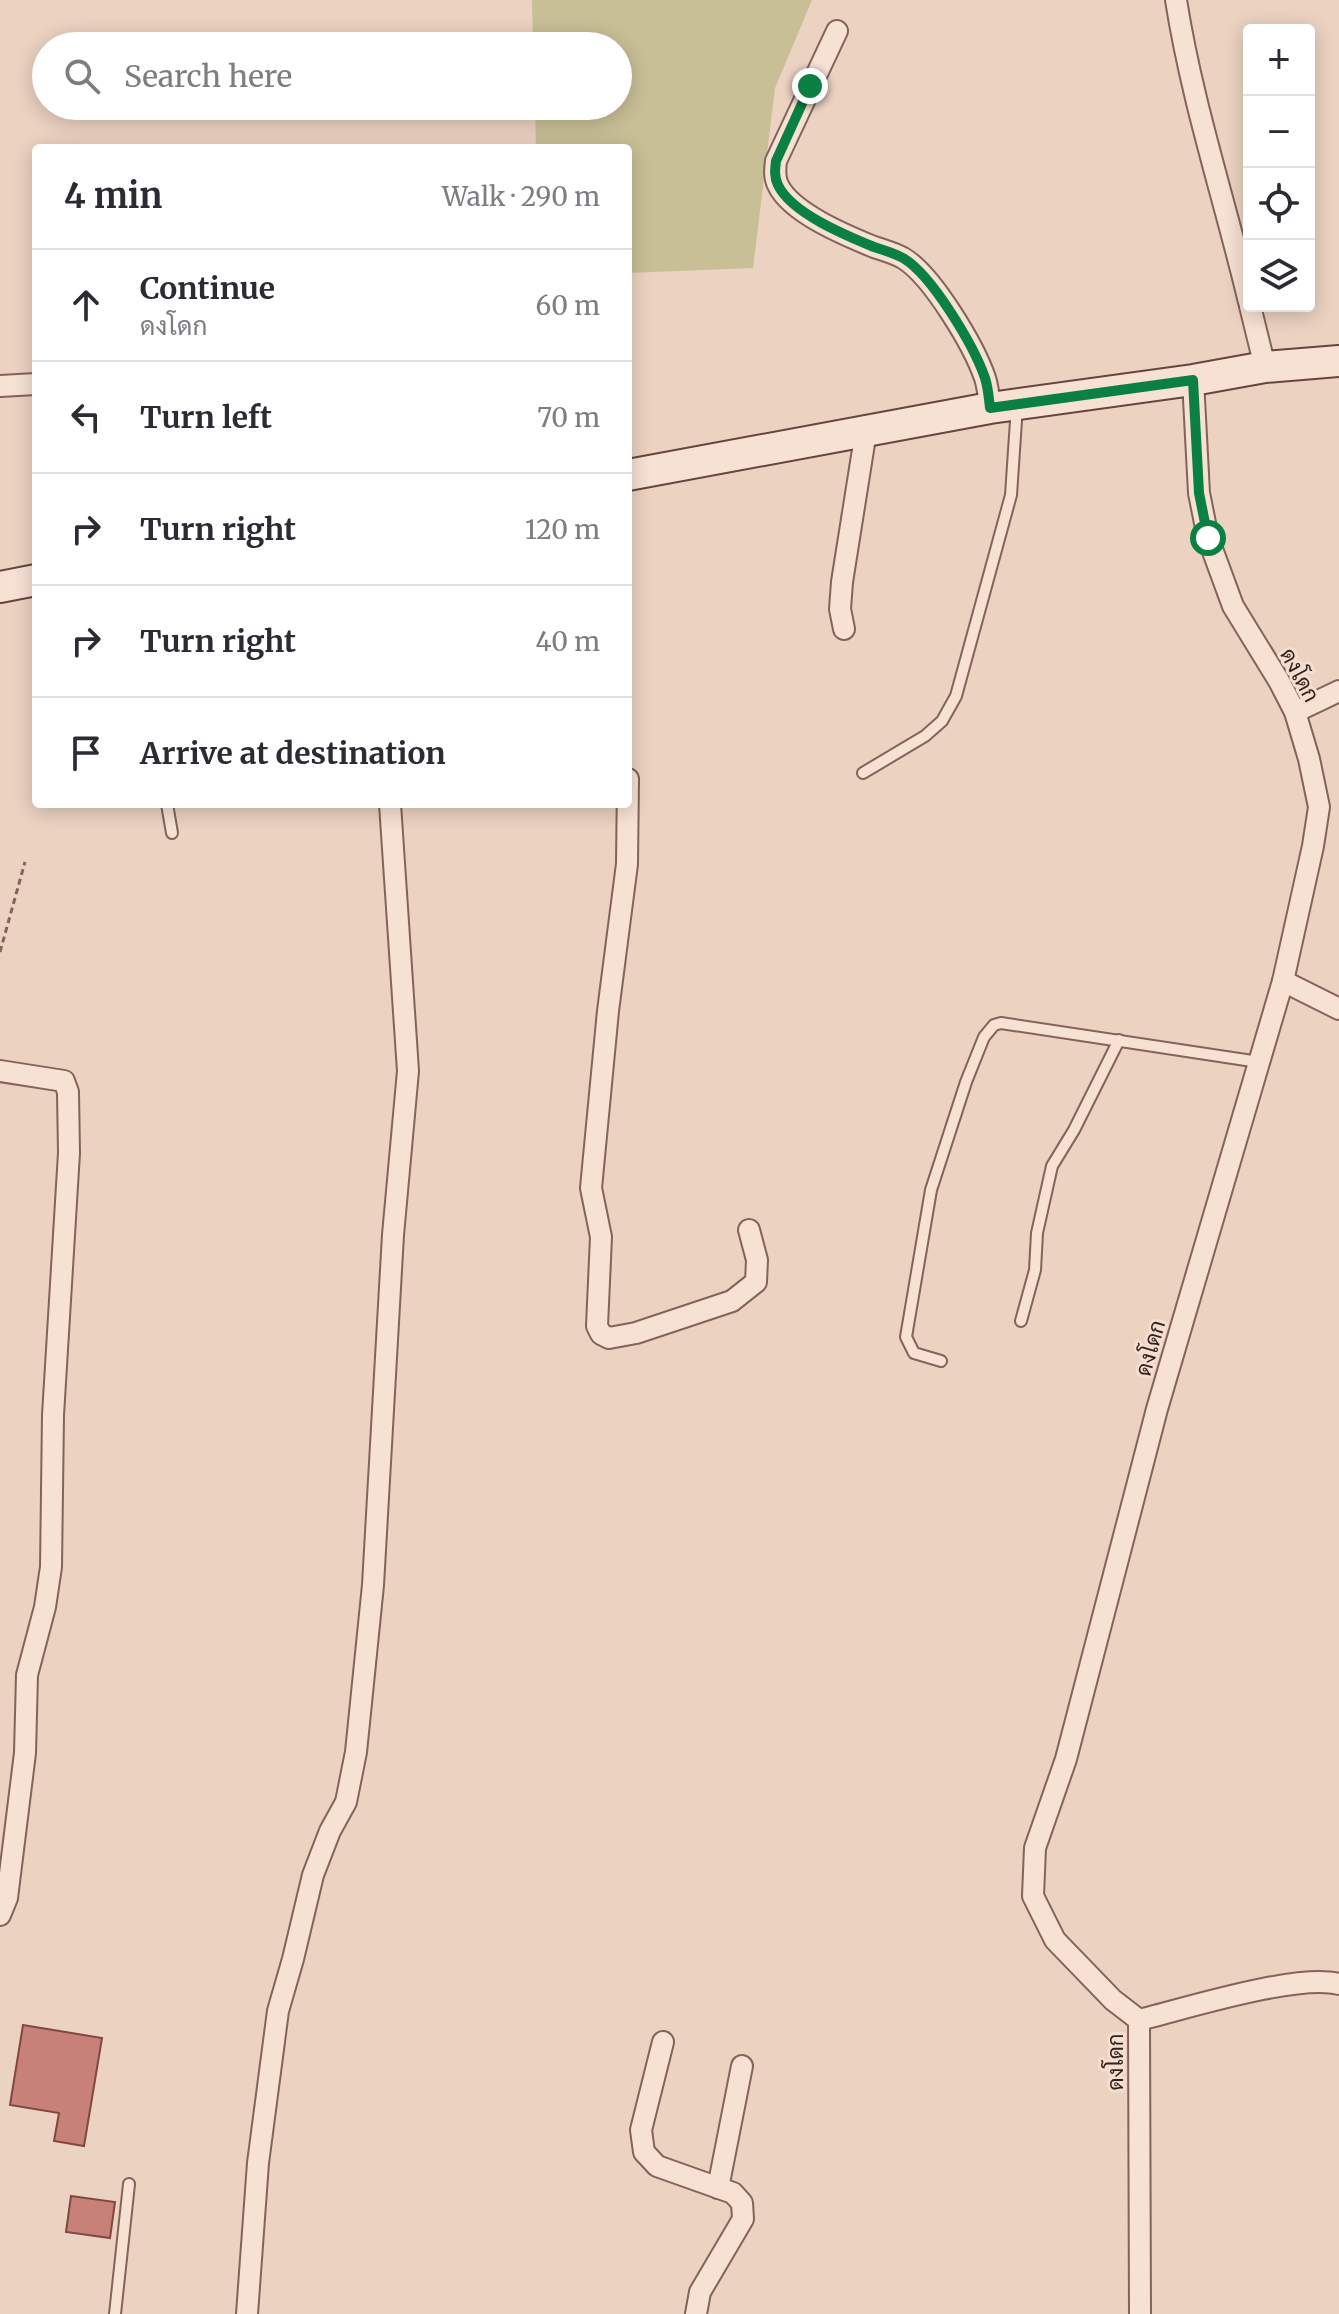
<!DOCTYPE html>
<meta charset="utf-8">
<style>
:root{--surface:#fff;--page:#f2f2f3;--text:#2b2b33;--muted:#7c7c81;--line:#e1e1e2}
body{margin:0;font-family:Merriweather,Sarabun,serif;background:var(--page);color:var(--text)}
.controls{position:absolute;right:24px;top:24px;display:grid;overflow:hidden;border-radius:8px;box-shadow:0 4px 20px #0003}
.controls button{width:72px;height:72px;display:grid;place-items:center;padding:0;border:0;border-bottom:2px solid var(--line);background:var(--surface);color:var(--text);font:40px sans-serif}
.stop{position:absolute;width:24px;height:24px;margin:-18px;border:6px solid #0b8043;border-radius:50%;background:#fff}
.stop.end{background:#0b8043;border-color:#fff;box-shadow:0 2px 8px #0008}
.list{margin:0;padding:0;list-style:none}
h2{display:flex;justify-content:space-between;align-items:center;height:104px;margin:0;padding:0 32px;font-size:34px}
h2 small{font-size:26px;font-weight:400;color:var(--muted)}
.list li{display:grid;grid-template-columns:52px 1fr auto;gap:24px;align-items:center;box-sizing:border-box;height:112px;padding:0 32px;border-top:2px solid var(--line)}
.list b{display:block;font-size:30px;white-space:nowrap}
.list p{margin:0;font-size:26px;white-space:nowrap;color:var(--muted)}
.list em{font-size:26px;font-style:normal;color:var(--muted)}
.icon{flex:none;width:44px;height:44px;fill:none;stroke:currentColor;stroke-width:2;stroke-linecap:round;stroke-linejoin:round}
.map{position:relative;flex:none;width:1339px;height:2314px;overflow:hidden}
.search{position:absolute;background:var(--surface);box-shadow:0 4px 20px #0003;left:32px;top:32px;width:600px;height:88px;display:flex;align-items:center;gap:20px;box-sizing:border-box;padding:0 28px;border-radius:44px;color:var(--muted);font-size:30px}
.panel{position:absolute;background:var(--surface);box-shadow:0 4px 20px #0003;left:32px;top:144px;width:600px;height:664px;border-radius:8px}
.map>svg:first-child{display:block}
.green{fill:#c8bf96}
.building{fill:#c78179;stroke:#814741;stroke-width:2}
.lines{fill:none;stroke-linecap:round;stroke-linejoin:round}
.lane-casing{stroke:#83635a;stroke-width:14}
.street-casing{stroke:#83635a;stroke-width:24}
.secondary-casing{stroke:#65453d;stroke-width:34}
.path{stroke:#83635a;stroke-width:3;stroke-dasharray:6 4;stroke-linecap:butt}
.lane{stroke:#f6e1d3;stroke-width:10}
.street{stroke:#f6e1d3;stroke-width:20}
.secondary{stroke:#f6e1d3;stroke-width:30}
.route{stroke:#0b8043;stroke-width:10}
.labels{text-anchor:middle;stroke-width:6;stroke-linejoin:round;paint-order:stroke}
.street-label{font-size:22px;fill:#34211d;stroke:#f3ded0}
</style>
<div class="map">
<svg width="1339" height="2314" viewBox="0 0 1339 2314">
<rect width="100%" height="100%" fill="#ebd2c1"/>
<polygon class="green" points="532,0 812,0 775,88 753,268 628,273 628,148 536,148 535,106 618,106 618,46 533,46"/>
<g class="building">
<polygon points="23,2025 102,2038 84,2146 54,2141 59,2113 10,2105"/>
<polygon points="71,2196 115,2202 110,2238 66,2232"/>
</g>
<g class="lines">
<defs>
<g id="lane">
<polyline points="863,773 925,736 942,721 956,696 1011,495 1017,406"/>
<polyline points="167,804 172,833"/>
<polyline points="1021,1321 1035,1270 1037,1233 1052,1166 1074,1130 1119,1040"/>
<polyline points="941,1361 914,1353 906,1337 931,1190 966,1082 984,1037 994,1025 1001,1023 1259,1062"/>
<polyline points="115,2314 129,2184"/>
</g>
<g id="street">
<path d="M1176 0C1192 102 1225 201 1249 302"/>
<path d="M837 31 776 161C775 169 774 177 778 185 791 213 847 236 874 247 883 250 894 253 903 258 932 275 974 346 985 378 988 387 989 398 990 408"/>
<polyline points="1250,306 1265,367"/>
<polyline points="0,386 36,384"/>
<polyline points="844,629 840,609 842,582 866,431"/>
<polyline points="1295,712 1339,691"/>
<polyline points="628,779 627,864 608,1011 591,1188 601,1237 597,1326 601,1334 609,1338 636,1333 732,1301 756,1282 757,1260 749,1230"/>
<polyline points="1283,981 1339,1009"/>
<polyline points="0,1071 64,1081 68,1092 69,1153 53,1415 51,1567 45,1607 27,1675 25,1753 7,1898 0,1915"/>
<path d="M1139 2020C1184 2009 1298 1973 1339 1984"/>
<polyline points="663,2042 641,2130 644,2152 657,2166 733,2193 742,2203 743,2219 700,2292 696,2314"/>
<polyline points="718,2188 742,2066"/>
<polyline points="247,2314 258,2163 278,2011 293,1959 313,1875 330,1831 346,1802 356,1752 373,1585 393,1235 408,1071 390,804"/>
<polyline points="1140,2314 1139,2020 1113,2000 1055,1940 1033,1896 1035,1848 1066,1759 1157,1409 1283,981 1313,846 1319,807 1309,759 1295,712 1279,681 1233,606 1208,538 1199,493 1193,380"/>
</g>
<g id="secondary">
<polyline points="628,475 990,408 1193,380 1265,367 1339,361"/>
<polyline points="0,587 36,580"/>
</g>
</defs>
<use href="#lane" class="lane-casing"/>
<use href="#street" class="street-casing"/>
<use href="#secondary" class="secondary-casing"/>
<polyline class="path" points="0,952 25,862"/>
<use href="#lane" class="lane"/>
<use href="#street" class="street"/>
<use href="#secondary" class="secondary"/>
</g>
<g class="lines">
<path class="route" d="M810 86 776 161C775 169 774 177 778 185 791 213 847 236 874 247 883 250 894 253 903 258 932 275 974 346 985 378 988 387 989 398 990 408L1193 380 1199 493 1208 538"/>
</g>
<g class="labels">
<g class="street-label">
<text transform="translate(1300 675) rotate(62)" y="8">ดงโดก</text>
<text transform="translate(1150 1348) rotate(-74)" y="8">ดงโดก</text>
<text transform="translate(1115 2062) rotate(-90)" y="8">ดงโดก</text>
</g>
</g>
</svg>
<div class="controls">
<button>+</button>
<button>−</button>
<button><svg class="icon" aria-label="locate" viewBox="0 0 24 24"><circle cx="12" cy="12" r="6"/><path d="M12 2v4M12 18v4M2 12h4M18 12h4"/></svg></button>
<button><svg class="icon" aria-label="layers" viewBox="0 0 24 24"><path d="M12 4l9 5-9 5-9-5zM3 14l9 5 9-5"/></svg></button>
</div>
<div class="stop" style="left:1208px;top:538px"></div>
<div class="stop end" style="left:810px;top:86px"></div>
<div class="search"><svg class="icon" aria-label="search" viewBox="0 0 24 24"><circle cx="10" cy="10" r="6"/><path d="M15 15l6 6"/></svg>Search here</div>
<section class="panel">
<h2>4 min<small>Walk · 290 m</small></h2>
<ul class="list">
<li><svg class="icon" aria-label="ahead" viewBox="0 0 24 24"><path d="M12 20V5M6 11l6-6 6 6"/></svg><div><b>Continue</b><p>ดงโดก</p></div><em>60 m</em></li>
<li><svg class="icon" aria-label="left" viewBox="0 0 24 24"><path d="M17 20v-9H6M10 6l-5 5 5 5"/></svg><div><b>Turn left</b></div><em>70 m</em></li>
<li><svg class="icon" aria-label="right" viewBox="0 0 24 24"><path d="M7 20v-9h11M14 6l5 5-5 5"/></svg><div><b>Turn right</b></div><em>120 m</em></li>
<li><svg class="icon" aria-label="right" viewBox="0 0 24 24"><path d="M7 20v-9h11M14 6l5 5-5 5"/></svg><div><b>Turn right</b></div><em>40 m</em></li>
<li><svg class="icon" aria-label="arrive" viewBox="0 0 24 24"><path d="M6 21V4h12l-3 4 3 4H6"/></svg><div><b>Arrive at destination</b></div></li>
</ul>
</section>
</div>
